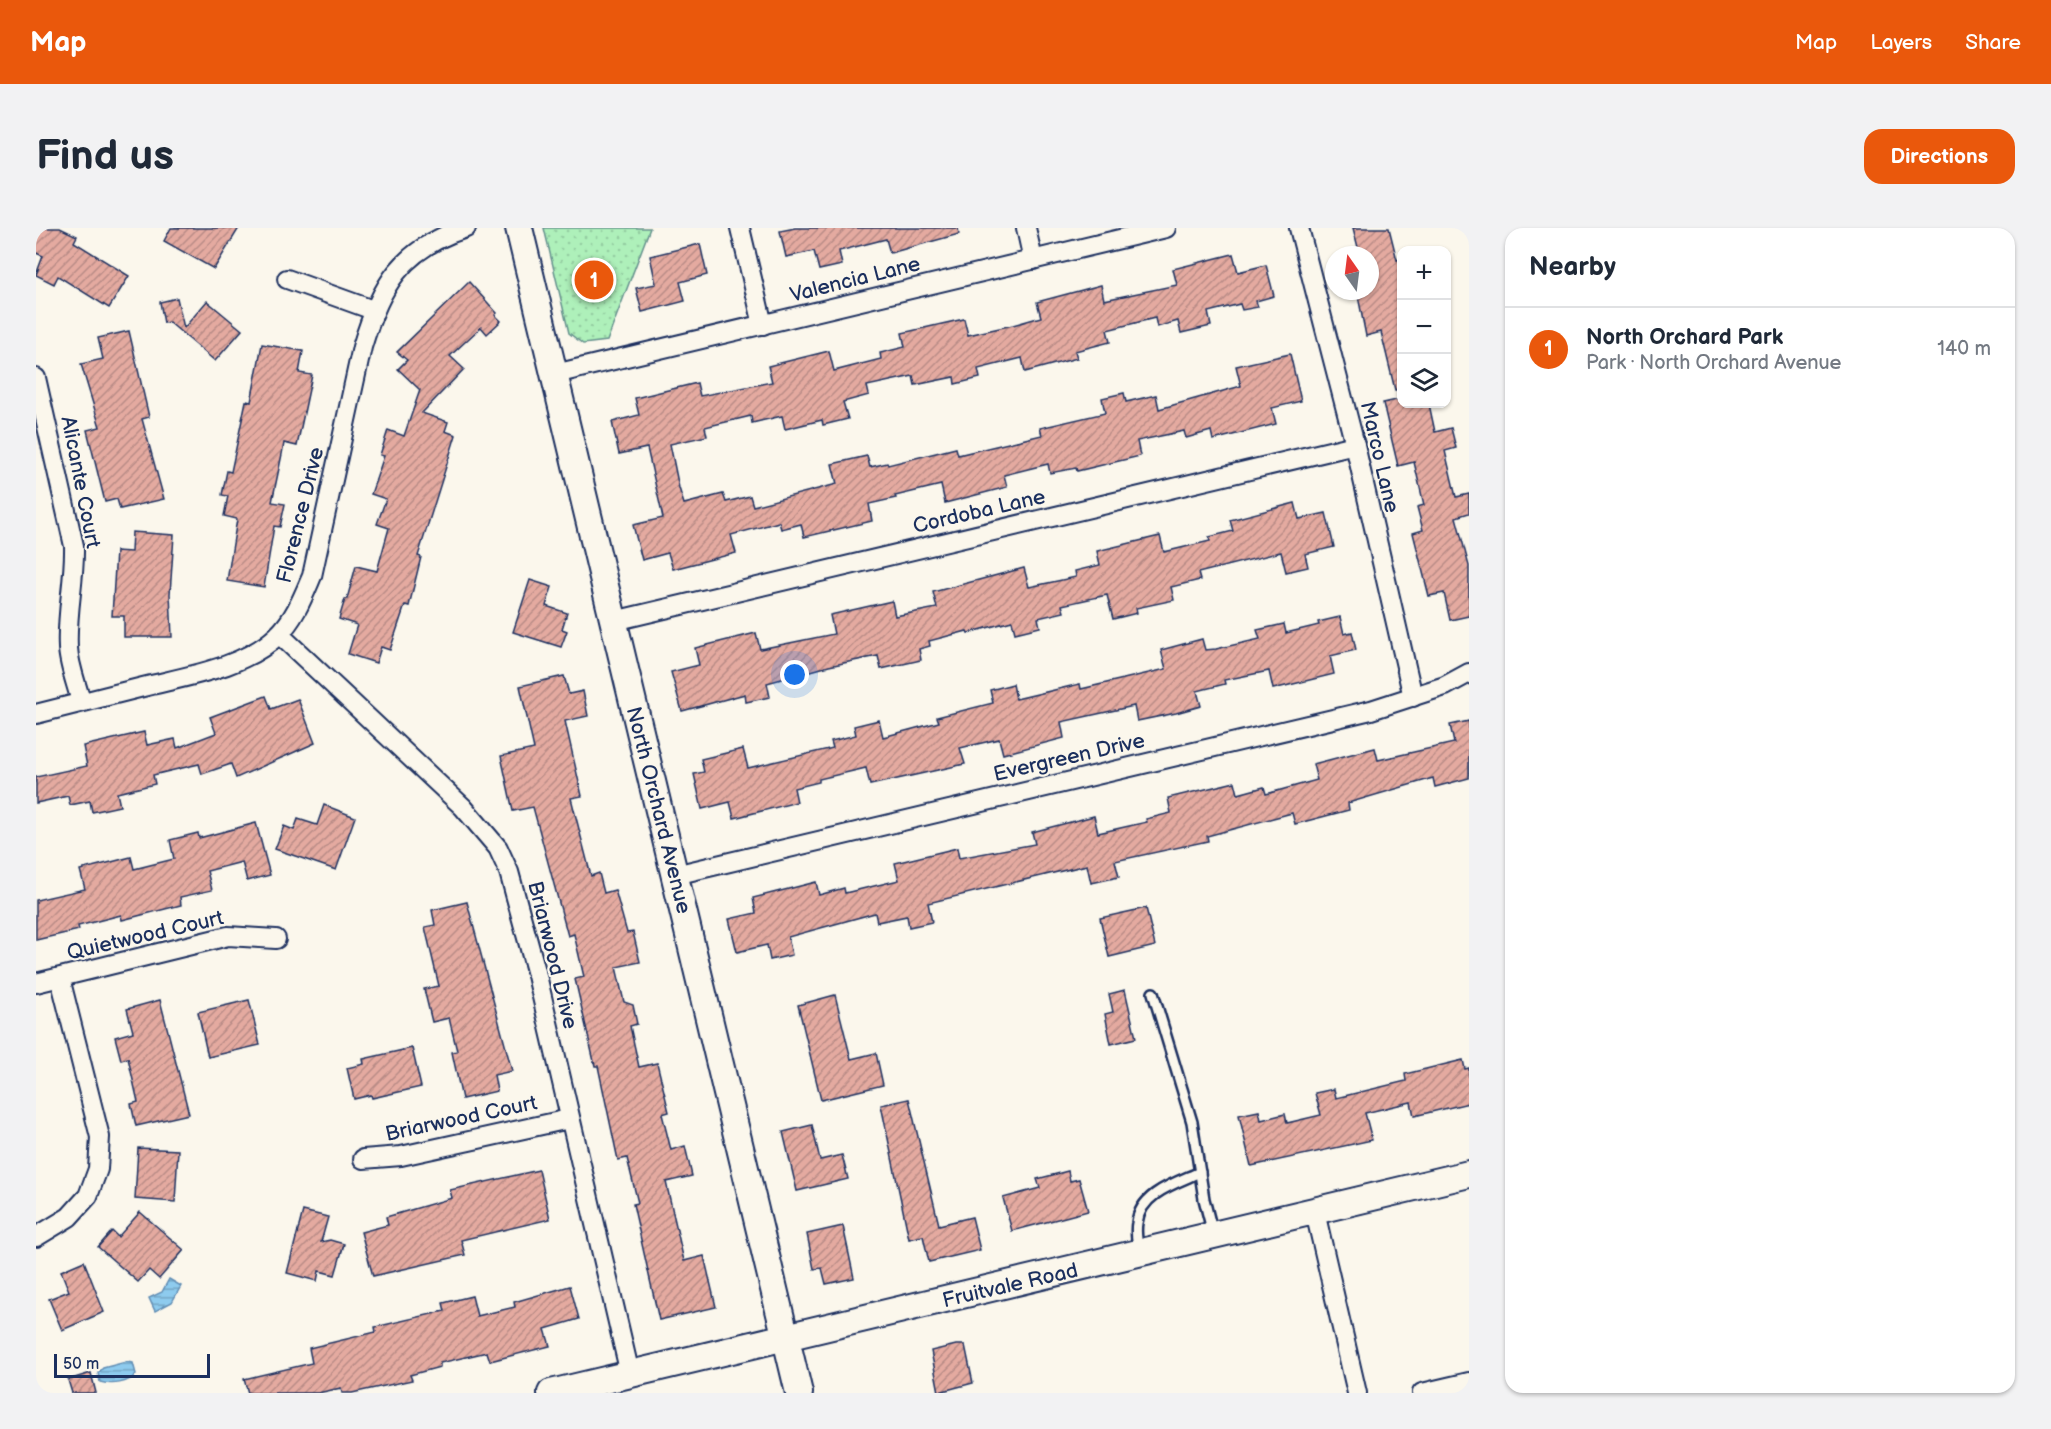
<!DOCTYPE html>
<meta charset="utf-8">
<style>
:root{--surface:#fff;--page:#f2f2f3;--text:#1f2937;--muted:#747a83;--line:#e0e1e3;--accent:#ea580c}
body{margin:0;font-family:"Balsamiq Sans",sans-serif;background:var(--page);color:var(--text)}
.controls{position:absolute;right:18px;top:18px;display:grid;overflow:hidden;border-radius:12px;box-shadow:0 2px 4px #0004}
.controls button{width:54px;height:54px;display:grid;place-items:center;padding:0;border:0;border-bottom:2px solid var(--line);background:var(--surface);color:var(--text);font:30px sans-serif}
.compass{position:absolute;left:1289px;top:18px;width:54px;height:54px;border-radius:50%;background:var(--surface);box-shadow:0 2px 4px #0004;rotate:346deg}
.scale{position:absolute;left:18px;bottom:15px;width:156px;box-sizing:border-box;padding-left:6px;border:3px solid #1b2f5e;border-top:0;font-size:16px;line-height:21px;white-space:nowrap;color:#1b2f5e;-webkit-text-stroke:4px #fbf7ec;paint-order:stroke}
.you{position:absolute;left:759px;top:447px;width:21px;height:21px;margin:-15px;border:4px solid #fff;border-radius:50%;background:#1a73e8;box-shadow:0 0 0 9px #1a73e833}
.badge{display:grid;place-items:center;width:39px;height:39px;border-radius:50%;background:var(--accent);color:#fff;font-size:20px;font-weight:700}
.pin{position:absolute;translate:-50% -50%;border:3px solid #fff;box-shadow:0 2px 6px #0006}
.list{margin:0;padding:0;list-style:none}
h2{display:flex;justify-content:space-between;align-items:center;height:78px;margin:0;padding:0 24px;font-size:26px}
h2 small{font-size:20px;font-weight:400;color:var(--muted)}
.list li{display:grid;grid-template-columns:39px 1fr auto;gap:18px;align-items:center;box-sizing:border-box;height:84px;padding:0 24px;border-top:2px solid var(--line)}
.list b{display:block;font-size:22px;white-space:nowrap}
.list p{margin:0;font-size:20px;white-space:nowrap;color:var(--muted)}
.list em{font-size:20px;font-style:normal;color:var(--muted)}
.icon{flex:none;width:33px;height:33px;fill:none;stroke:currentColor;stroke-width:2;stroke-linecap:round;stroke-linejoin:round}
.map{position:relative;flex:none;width:1433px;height:1165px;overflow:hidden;border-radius:18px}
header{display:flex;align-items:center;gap:36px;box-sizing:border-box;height:84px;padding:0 30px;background:var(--accent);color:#fff}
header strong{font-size:28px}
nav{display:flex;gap:33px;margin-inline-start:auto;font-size:21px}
.intro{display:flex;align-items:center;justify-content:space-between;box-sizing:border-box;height:144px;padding:0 36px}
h1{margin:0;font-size:42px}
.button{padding:15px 27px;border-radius:18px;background:var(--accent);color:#fff;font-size:21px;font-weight:700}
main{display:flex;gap:36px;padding:0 36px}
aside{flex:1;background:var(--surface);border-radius:18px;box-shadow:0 2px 4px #0004}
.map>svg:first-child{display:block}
.green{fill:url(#green-dots);stroke:#64908c;stroke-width:1.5}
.water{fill:url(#water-rules);stroke:#608db4;stroke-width:1.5}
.building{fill:url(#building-hatch);stroke:#1b2f5e;stroke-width:1.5}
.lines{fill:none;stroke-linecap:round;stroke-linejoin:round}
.lane-casing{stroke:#1b2f5e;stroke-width:14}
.street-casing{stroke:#1b2f5e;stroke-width:22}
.secondary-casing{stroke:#1b2f5e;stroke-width:30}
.lane{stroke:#fbf7ec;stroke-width:9}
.street{stroke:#fbf7ec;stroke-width:18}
.secondary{stroke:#fbf7ec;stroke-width:26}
.labels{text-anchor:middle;stroke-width:4.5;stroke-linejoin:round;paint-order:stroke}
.street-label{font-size:21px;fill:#1b2f5e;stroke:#fbf7ec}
</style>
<header>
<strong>Map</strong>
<nav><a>Map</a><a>Layers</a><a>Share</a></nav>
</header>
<div class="intro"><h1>Find us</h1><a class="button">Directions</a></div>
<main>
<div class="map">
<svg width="1433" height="1165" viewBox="0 0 1433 1165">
<defs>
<pattern id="green-dots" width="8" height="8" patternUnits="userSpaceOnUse" patternTransform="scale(1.5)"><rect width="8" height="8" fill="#aef0ba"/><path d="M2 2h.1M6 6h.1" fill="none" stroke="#95cea2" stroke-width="1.8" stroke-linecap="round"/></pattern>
<pattern id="water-rules" width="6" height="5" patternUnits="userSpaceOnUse" patternTransform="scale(1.5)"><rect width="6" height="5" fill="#8ecbee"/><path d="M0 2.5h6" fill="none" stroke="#73a5c4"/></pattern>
<pattern id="building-hatch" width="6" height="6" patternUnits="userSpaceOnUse" patternTransform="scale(1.5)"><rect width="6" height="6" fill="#e4aaa0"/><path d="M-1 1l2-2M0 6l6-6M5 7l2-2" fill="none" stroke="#b88b86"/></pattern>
</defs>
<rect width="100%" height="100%" fill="#fbf7ec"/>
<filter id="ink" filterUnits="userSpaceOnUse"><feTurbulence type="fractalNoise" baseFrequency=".0167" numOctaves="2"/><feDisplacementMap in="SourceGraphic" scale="12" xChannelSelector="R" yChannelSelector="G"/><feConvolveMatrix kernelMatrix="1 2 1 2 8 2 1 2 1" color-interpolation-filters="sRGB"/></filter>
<g filter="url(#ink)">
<polygon class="green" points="508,0 614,0 571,113 547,116 533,105"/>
<g class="water">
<polygon points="133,1051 145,1058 136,1074 119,1083 113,1070 126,1064"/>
<path d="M90 1134 97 1135 100 1146C92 1156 76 1157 64 1154L62 1145 67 1140Z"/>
</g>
<g class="building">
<polygon points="0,0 24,0 41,8 38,14 93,48 73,80 22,48 18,56 0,47 7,28 0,25"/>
<polygon points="135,0 203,0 178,41 128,13"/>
<polygon points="759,0 922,0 923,6 854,25 850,11 803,23 806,37 783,42 778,23 750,29 744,3"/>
<polygon points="1317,0 1353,0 1361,32 1365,31 1365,162 1359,162 1345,104 1330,108 1321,63 1334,63 1334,27 1324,27"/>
<polygon points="664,16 671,47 644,54 649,73 606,84 600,60 620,56 614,28"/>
<polygon points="1197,26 1202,44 1230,37 1238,68 1220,73 1222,79 1206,82 1204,76 1172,84 1175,98 1145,105 1142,93 1121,99 1119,90 1071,102 1074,114 1039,123 1041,130 989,144 986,130 942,141 944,150 919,156 918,149 879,157 877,148 831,158 833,167 807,174 812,191 787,197 786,192 749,201 746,188 716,195 715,188 669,199 671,208 634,216 643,260 648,276 687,266 690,274 714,268 717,278 801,256 796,236 831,228 834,239 851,235 852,237 920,220 922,227 1006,207 1004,200 1069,185 1066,170 1088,165 1090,174 1120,167 1123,181 1205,158 1200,138 1254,126 1265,173 1236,180 1240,196 1177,212 1175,203 1150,210 1148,203 1101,213 1104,228 1041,243 1040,240 1014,245 1012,236 968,247 971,259 909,275 905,257 859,268 860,270 833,276 836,293 768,309 765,296 745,301 743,294 695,307 700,325 637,341 632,325 606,332 597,297 627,290 611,220 583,226 576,194 603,187 599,170 661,155 664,168 736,154 732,138 793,123 798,143 845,131 844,125 869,119 866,105 928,91 932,107 977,97 1005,89 1001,74 1065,57 1068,72 1141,57 1137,41"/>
<polygon points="433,54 461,85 459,87 465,93 451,106 445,99 414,128 428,141 386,185 412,194 409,203 420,207 382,328 385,329 373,378 369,377 354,422 345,419 340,435 312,426 321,397 303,391 309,371 311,371 320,338 341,343 353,300 341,296 350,271 335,266 348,228 344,227 352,202 368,208 384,162 362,141 371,132 361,124"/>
<polygon points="141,70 148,100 171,73 206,102 179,133 133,94 128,95 124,74"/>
<polygon points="93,103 113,189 106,191 128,271 84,281 81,271 69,274 51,202 64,199 45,136 67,131 62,110"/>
<polygon points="226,116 267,123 263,145 276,147 261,218 248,215 246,226 236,274 249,276 244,299 238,298 228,359 191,353 201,291 188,288 192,268 186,267 191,243 195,244 210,173 215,174"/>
<polygon points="1365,171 1365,176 1393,176 1399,204 1415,200 1420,220 1409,223 1420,269 1433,266 1433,285 1420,289 1433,338 1433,388 1414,392 1408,365 1393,368 1377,305 1387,302 1381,279 1388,277 1378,234 1362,238 1347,175"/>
<polygon points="1259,275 1263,291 1290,285 1298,319 1269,326 1272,339 1250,344 1245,324 1162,345 1164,352 1135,359 1138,372 1100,380 1101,385 1077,391 1071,367 1026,377 1028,384 1002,390 1004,399 979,405 976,393 932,405 931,403 893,413 894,418 883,421 885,432 845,441 842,428 793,438 731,455 734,469 710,474 709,466 646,483 635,444 663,437 659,420 720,405 724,421 798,406 794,387 856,373 859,388 901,380 897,364 988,340 993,359 1040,349 1039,343 1064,337 1061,323 1124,308 1128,324 1174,313 1173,309 1197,303 1194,292"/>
<polygon points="96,304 138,307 134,366 136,409 88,409 88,388 76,388 80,323 95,324"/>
<polygon points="494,352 516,359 510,378 531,385 526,401 531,403 525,419 477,404"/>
<polygon points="1304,389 1308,406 1316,404 1320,422 1294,428 1298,446 1237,461 1233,443 1188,452 1189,456 1161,463 1165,478 1140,485 1101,493 1098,478 1025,494 1028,510 967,526 963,511 924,520 929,536 834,557 830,540 783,551 783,554 758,560 761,574 698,590 694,574 666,581 658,546 668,544 665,531 707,521 712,540 797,520 795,513 820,507 818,498 843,492 847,509 903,494 901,489 957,475 954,462 977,456 980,471 1044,456 1045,461 1130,441 1125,422 1166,411 1169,422 1180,421 1224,411 1221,402 1248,396 1250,405 1283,397 1282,394"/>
<polygon points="528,448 533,466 547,463 552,488 529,493 546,568 535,570 555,648 563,645 568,665 579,662 591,705 597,704 604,734 580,739 588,774 597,777 601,796 594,798 603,839 621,835 633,884 626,886 635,922 649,918 656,948 630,954 648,1033 668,1028 680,1079 623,1092 597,976 602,975 591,930 582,932 562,838 559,838 539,751 548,749 538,706 532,708 497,579 477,583 465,528 498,521 484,458"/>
<polygon points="230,468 235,481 262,471 279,515 200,550 195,536 166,546 163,536 117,547 119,556 81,565 84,578 56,584 54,573 34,577 32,568 0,575 0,549 51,538 47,518 108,504 111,517 139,511 141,520 180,505 174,489"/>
<polygon points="1433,493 1433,550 1399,559 1397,550 1312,575 1313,582 1259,596 1256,585 1171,608 1172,613 1079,633 1083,649 1055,655 1051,637 892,675 896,694 873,699 871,688 841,694 839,685 752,709 756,727 734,732 731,717 701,724 693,691 720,685 717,670 780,654 783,667 808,660 809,665 863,652 859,635 921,620 923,630 999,616 996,604 1058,588 1062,605 1111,594 1110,591 1135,585 1132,570 1199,554 1202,566 1228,559 1230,566 1281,552 1277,536 1339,520 1342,532 1418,515 1414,497"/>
<polygon points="288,577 319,589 300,642 239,621 248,598 258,602 262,591 281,597"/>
<polygon points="220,595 234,647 211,653 206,634 171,643 176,662 144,669 145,677 86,692 85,687 42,698 43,702 0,712 0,672 49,661 44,642 95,629 98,641 138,631 134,612 162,605 163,610"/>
<polygon points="431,674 476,843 458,847 461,863 426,871 416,824 421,823 413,790 396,794 388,761 403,758 389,699 399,697 396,682"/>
<polygon points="1110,680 1119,718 1073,729 1064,690"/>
<polygon points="1089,762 1100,810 1075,816 1069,786 1077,784 1073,766"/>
<polygon points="799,767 815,831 840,825 847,857 785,872 762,777"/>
<polygon points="124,772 153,886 100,898 95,876 102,874 92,830 85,832 79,809 97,804 91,781"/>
<polygon points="213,772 224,817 172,829 162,784"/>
<polygon points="376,820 385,859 336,870 335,867 318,871 311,840 328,836 327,831"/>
<polygon points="1427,832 1429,841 1433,840 1433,875 1378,888 1375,874 1329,885 1336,912 1215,938 1203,887 1223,883 1225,892 1249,886 1251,895 1285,887 1279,865 1298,861 1300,870 1370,853 1369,846"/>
<polygon points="873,871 903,997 936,989 944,1022 893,1034 887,1008 873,1011 845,877"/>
<polygon points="776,897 784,932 806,927 812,951 761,963 747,904"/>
<polygon points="102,920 142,922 139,974 99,971"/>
<polygon points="503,942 514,991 425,1012 429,1027 337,1048 325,1004 352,997 350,989 416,970 414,962"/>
<polygon points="1032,943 1034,953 1043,951 1052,983 976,1003 967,970 1004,960 1001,951"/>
<polygon points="267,983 292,989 285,1014 294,1012 308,1016 299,1047 283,1043 281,1053 251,1045"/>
<polygon points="104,984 148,1022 123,1051 113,1042 102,1054 62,1019 76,1003 82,1009"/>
<polygon points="807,998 818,1050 790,1056 786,1040 778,1041 771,1006"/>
<polygon points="48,1033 68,1084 26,1102 13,1071 33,1063 25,1043"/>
<polygon points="534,1058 543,1091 509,1101 514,1118 454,1133 451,1124 404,1135 404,1139 374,1147 376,1152 316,1165 306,1165 305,1160 282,1165 212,1165 208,1151 276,1135 273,1120 340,1104 339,1099 409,1083 407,1075 436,1068 441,1088 479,1079 478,1074"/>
<polygon points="920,1117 929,1117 937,1155 903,1164 895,1123"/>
<polygon points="55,1145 60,1165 36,1165 32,1152"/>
</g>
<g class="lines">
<defs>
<g id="lane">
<polyline points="1117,765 1156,894 1168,971 1177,1006"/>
<path d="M1102 1024C1102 1015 1099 1004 1101 995 1104 965 1140 955 1164 944"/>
</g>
<g id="street">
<polyline points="704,0 727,97"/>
<polyline points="990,0 997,32"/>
<polyline points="1263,0 1319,217 1377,469"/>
<polyline points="251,51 337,82"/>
<polyline points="519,146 1130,0"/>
<path d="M0 150 38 318C39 352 30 385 32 420 33 438 41 457 45 474"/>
<polyline points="578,393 1319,217"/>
<polyline points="243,406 427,579 462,620 473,644 500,743 594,1146"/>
<path d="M0 486C36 477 71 468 107 459 151 448 208 440 242 407 259 390 267 369 276 348L326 119C344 58 366 20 430 0"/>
<polyline points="639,647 1335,482 1409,458 1433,445"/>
<polyline points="0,755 192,708 240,711"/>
<polyline points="327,931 365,928 533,891"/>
<polyline points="1279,984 1321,1165"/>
<polyline points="0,1009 33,989 52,968 62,941 64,909 24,750"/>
<polyline points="1386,1165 1433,1154"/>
</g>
<g id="secondary">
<polyline points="483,0 763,1165"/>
<polyline points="515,1165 1433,946"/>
</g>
</defs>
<use href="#lane" class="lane-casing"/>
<use href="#street" class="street-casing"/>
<use href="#secondary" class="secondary-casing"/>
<use href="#lane" class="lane"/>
<use href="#street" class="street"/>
<use href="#secondary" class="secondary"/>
</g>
</g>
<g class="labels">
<g class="street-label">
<text transform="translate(819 51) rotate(-14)" y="7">Valencia Lane</text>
<text transform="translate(1344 229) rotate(77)" y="7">Marco Lane</text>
<text transform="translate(45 254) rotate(79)" y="7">Alicante Court</text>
<text transform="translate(943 283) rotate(-13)" y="7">Cordoba Lane</text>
<text transform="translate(264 287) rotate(-76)" y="7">Florence Drive</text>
<text transform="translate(1033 529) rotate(-13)" y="7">Evergreen Drive</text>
<text transform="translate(623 582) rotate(76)" y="7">North Orchard Avenue</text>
<text transform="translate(109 707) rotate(-13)" y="7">Quietwood Court</text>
<text transform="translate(517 727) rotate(76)" y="7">Briarwood Drive</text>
<text transform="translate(425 890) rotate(-12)" y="7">Briarwood Court</text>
<text transform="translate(974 1057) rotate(-13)" y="7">Fruitvale Road</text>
</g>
</g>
</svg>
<div class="controls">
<button>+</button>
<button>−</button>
<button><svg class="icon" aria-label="layers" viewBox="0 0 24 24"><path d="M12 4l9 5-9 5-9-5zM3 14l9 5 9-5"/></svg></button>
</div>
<svg class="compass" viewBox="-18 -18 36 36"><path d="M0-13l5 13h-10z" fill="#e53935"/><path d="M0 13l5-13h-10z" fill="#747a83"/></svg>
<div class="scale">50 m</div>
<div class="you"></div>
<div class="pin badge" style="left:558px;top:52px">1</div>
</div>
<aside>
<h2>Nearby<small></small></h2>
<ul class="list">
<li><span class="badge">1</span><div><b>North Orchard Park</b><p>Park · North Orchard Avenue</p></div><em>140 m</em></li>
</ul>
</aside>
</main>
